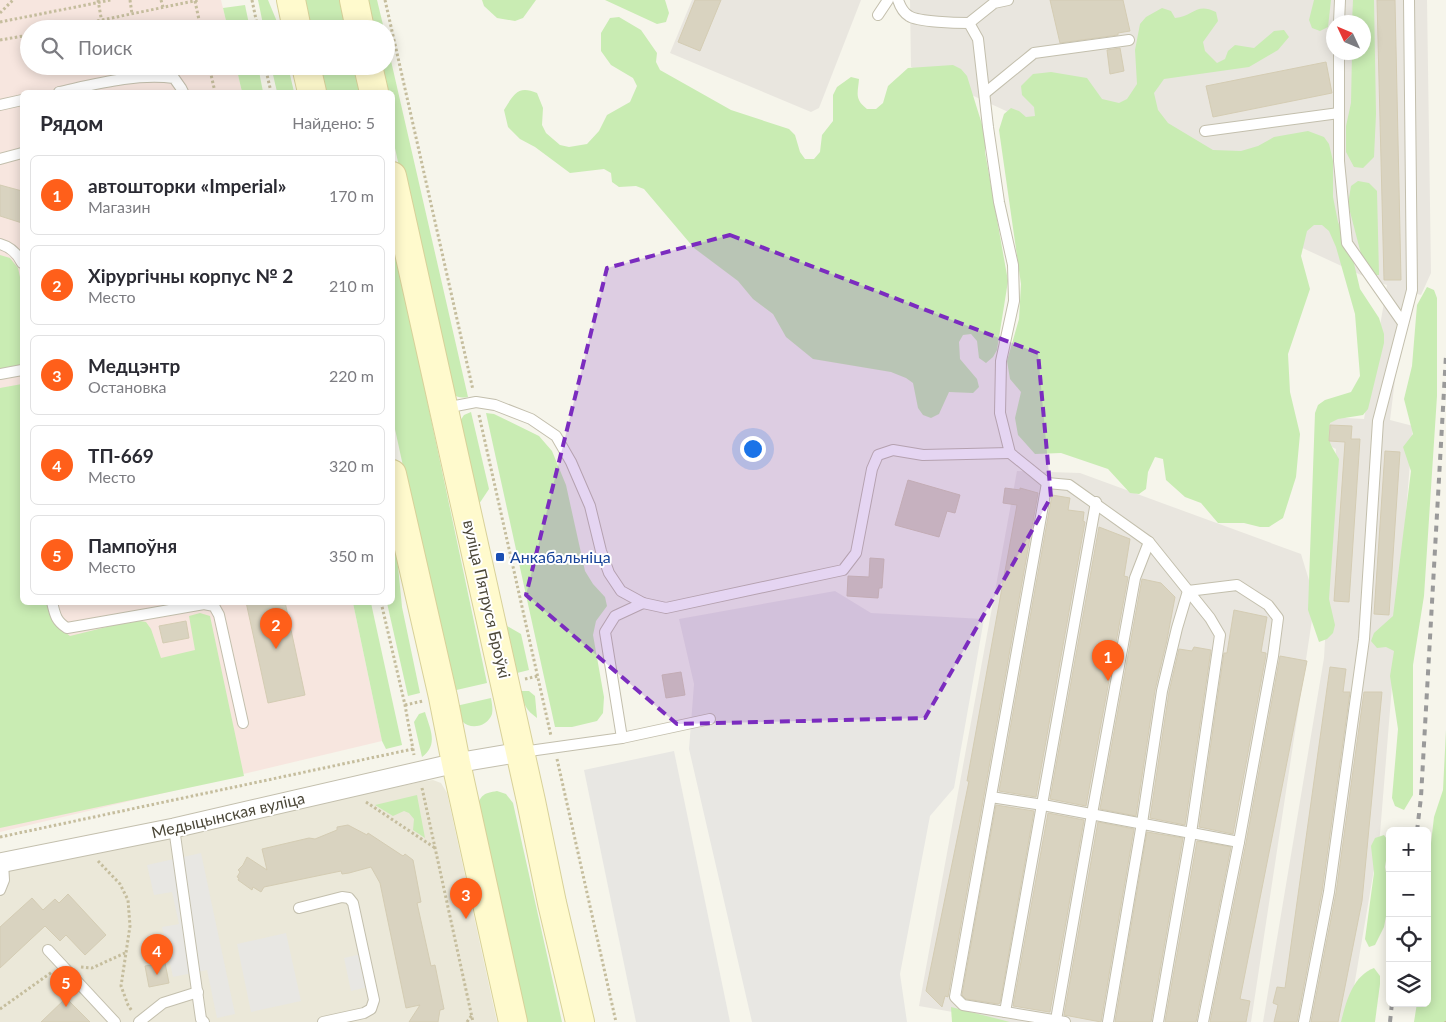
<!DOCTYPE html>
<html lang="ru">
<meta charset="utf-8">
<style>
:root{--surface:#fff;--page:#f2f2f3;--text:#2b2b33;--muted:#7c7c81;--line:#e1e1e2;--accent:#ff5f1a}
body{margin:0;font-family:Lato,sans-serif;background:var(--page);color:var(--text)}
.controls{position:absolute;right:15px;bottom:15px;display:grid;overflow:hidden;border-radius:8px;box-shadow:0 2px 12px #0003}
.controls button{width:45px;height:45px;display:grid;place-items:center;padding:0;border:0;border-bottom:1px solid var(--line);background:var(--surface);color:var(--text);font:25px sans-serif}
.compass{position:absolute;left:1326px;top:15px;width:45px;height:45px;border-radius:50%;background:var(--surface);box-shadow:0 2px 12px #0003;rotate:314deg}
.you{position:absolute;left:752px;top:448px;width:18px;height:18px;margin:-12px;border:4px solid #fff;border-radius:50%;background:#1a73e8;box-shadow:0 0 0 8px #1a73e833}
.badge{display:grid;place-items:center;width:32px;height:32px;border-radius:50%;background:var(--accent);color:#fff;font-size:16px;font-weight:700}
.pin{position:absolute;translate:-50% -41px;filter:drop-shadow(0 1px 2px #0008)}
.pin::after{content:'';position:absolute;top:26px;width:18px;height:15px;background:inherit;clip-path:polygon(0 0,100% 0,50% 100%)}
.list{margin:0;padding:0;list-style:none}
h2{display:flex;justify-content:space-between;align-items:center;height:65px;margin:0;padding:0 20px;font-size:21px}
h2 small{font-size:16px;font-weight:400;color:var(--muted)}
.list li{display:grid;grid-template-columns:32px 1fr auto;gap:15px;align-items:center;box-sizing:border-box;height:80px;margin:0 10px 10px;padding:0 10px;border:1px solid var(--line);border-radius:8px}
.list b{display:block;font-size:19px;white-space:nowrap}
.list p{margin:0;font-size:16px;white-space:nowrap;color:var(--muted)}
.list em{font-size:16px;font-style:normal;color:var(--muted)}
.icon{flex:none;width:28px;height:28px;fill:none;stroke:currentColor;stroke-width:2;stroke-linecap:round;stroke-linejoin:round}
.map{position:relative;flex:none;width:1446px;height:1022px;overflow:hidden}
.search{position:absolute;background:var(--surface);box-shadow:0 2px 12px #0003;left:20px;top:20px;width:375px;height:55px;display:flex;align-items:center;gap:12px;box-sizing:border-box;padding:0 18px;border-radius:28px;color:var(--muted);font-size:19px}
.panel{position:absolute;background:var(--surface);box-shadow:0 2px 12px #0003;left:20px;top:90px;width:375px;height:515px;border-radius:8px}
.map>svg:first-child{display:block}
.residential{fill:#ebe8d9}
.industrial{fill:#e9e6df;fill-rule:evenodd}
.medical{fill:#f7e6df}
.green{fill:#c9ecb3}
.parking{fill:#e8e7e3}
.building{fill:#d9d3c0;stroke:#d4ccb3}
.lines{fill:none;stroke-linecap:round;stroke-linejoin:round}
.service-casing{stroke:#c3bfad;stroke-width:12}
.minor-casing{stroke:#c3bfad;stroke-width:21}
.secondary-casing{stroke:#d8d199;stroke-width:30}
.path{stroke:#c5bd9d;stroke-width:3;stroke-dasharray:2.5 2.5;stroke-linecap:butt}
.service{stroke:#fff;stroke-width:10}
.minor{stroke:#fff;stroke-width:19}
.secondary{stroke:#fffacd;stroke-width:28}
.rail{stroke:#9a9a9a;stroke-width:4;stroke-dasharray:6 6;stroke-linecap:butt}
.marked{fill:#7b2cbf;fill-opacity:0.2;stroke:#7b2cbf;stroke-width:4;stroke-dasharray:10 6;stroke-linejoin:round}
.transit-dot{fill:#1a4fb4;stroke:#fff;stroke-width:2}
.labels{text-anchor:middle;stroke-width:4;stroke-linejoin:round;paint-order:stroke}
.transit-label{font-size:16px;fill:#164399;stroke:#fff;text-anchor:start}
.street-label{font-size:16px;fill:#4b4738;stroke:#fff}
</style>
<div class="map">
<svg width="1446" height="1022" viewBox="0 0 1446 1022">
<rect width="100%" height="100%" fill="#f6f5eb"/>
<polygon class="residential" points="433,780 441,783 447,793 497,1022 0,1022 0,868 159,839 420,782"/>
<g class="industrial">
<polygon points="692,0 861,0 819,108 811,112 670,53"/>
<path d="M910 0H1427L1431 273 1421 295 1406 291 1390 420 1413 426 1380 834 1348 1022H1263L1324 658 1336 449 1324 443 1327 417 1364 419 1387 285 1374 281 911 67ZM1334 22H1364V52H1334Z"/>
<polygon points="1017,471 1080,473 1301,554 1315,600 1251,1022 1009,1022 919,1006"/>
</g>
<polygon class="medical" points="0,0 221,0 228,29 29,29 29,66 236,66 242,92 22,92 22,602 353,603 382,741 0,832"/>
<g class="green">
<polygon points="258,0 268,0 280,29 264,29"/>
<polygon points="301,0 341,0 348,29 307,29"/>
<polygon points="362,0 377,0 384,29 368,29"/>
<polygon points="482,0 536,0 523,18 515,21 497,18 484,6"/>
<polygon points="605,0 665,0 669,13 666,22 657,24"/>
<polygon points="1314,0 1331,0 1328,27 1320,31 1312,28 1309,20"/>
<polygon points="1353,0 1374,0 1376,114 1374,157 1363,168 1354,167 1346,152 1346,126 1351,103 1352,53 1364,52 1364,22 1352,22"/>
<polygon points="245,5 250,29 228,29 223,8"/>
<path d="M1162 8 1171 11 1175 18C1194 16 1196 2 1216 12L1218 21 1203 42 1205 51 1217 63 1225 59 1228 51 1235 45 1254 48 1274 31 1284 30 1289 37 1278 50 1249 67 1164 79 1154 93 1158 110 1168 123 1213 150 1241 151 1258 146 1274 137 1308 131 1324 137 1329 144 1333 161V197L1338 222 1352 255 1360 289 1379 318 1384 334V343L1368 409 1363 415 1338 419 1330 423C1327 441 1330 444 1339 459L1329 599 1335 625 1333 633 1327 639 1319 642 1308 610 1315 413 1318 405 1325 400 1351 392 1360 376 1355 314 1336 247 1329 231 1322 225H1314L1307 231 1301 256 1310 289 1288 354 1290 392 1300 434 1296 477 1283 518 1269 527H1260L1244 523H1218L1201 503 1185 497 1166 480 1163 459 1155 457 1148 472 1146 489 1139 494 1130 493 1108 469 1061 453 1035 454 1018 435 1015 418 1021 392 1010 379 1007 361 1019 319 1021 284 999 130 1004 114 1011 108 1019 111 1026 117 1035 116 1034 107 1022 95 1021 86 1033 74 1051 72 1087 78 1102 99 1119 103 1127 99 1137 84 1135 50 1140 24 1146 17Z"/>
<path d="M619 17 641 30 657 53 656 62 660 70 731 110 789 129 795 135 800 152 805 159H814L820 152 822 135 833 121V95L837 87 851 77 859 79C858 93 854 99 867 109H876L883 103 888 86 908 68 953 65 961 69 967 76 985 134V152L1008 281 997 350 993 357 986 363 979 358 977 341 971 334 963 335 959 342 960 359 977 379 979 387 973 393 949 392 939 414 931 418 923 415 918 408 913 383 906 378 891 372 813 359 786 337 773 314 753 299 738 281 694 248 644 189 636 186 619 187 612 182 611 173 604 169 570 173 535 147 520 139 508 127 504 110C513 96 517 84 537 93L543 108 542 125 546 133 560 145 569 147 587 144 599 131 607 115 630 102 637 86 633 78 611 65 601 51V33L610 18Z"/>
<path d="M386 39 468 397C456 399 454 395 447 387L393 139 392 92H382L376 66H386Z"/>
<polygon points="236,66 258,66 263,92 242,92"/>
<polygon points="271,66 288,66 294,92 277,92"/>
<polygon points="315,66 356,66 362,92 321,92"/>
<polygon points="1358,181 1369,183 1377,191 1379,275 1373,275 1361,254 1348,204 1351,186"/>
<polygon points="392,235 487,683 452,691 393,420"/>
<polygon points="0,255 10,258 18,268 22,286 22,365 0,371"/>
<polygon points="1427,287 1434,290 1437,298 1437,396 1424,596 1413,665 1413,795 1404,810 1395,806 1392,798 1398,729 1390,676 1394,651 1386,647 1377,648 1371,641 1374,633 1393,616 1411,471 1403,447 1413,434 1404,399 1412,366 1417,305"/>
<path d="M22 384V602L49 603C53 621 54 624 70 636L135 620 146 622 151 629 161 658 195 650 189 616 200 613 210 616 244 776 0 828V388Z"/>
<polygon points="471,412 489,489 479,504 456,427 464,415"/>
<polygon points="486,413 494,414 539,436 552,451 566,485 585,571 593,584 605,597 607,606 596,621 593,635 604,697 603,713 597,721 572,727 555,727"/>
<polygon points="393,533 396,546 402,607 420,693 408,696 387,603 392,602"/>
<polygon points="353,603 371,603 402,745 386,749 382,741"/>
<polygon points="507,626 521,634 529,670 517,673"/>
<path d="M520 691H529L535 696 537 718C526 710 524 705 520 691Z"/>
<path d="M491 698C492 704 493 709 492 714 488 726 471 731 462 721 458 717 457 711 456 706Z"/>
<path d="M425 712C430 729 439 745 422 757L414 722 419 714Z"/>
<polygon points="1446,730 1446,1022 1414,1022 1417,1003 1427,1003 1427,878 1434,817 1443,790"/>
<path d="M497 791 506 794 513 803 562 1022H523L477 808C480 795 484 793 497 791Z"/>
<polygon points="417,795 425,838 413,830 414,819 409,813 404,811 393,816 375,805"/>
<polygon points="1384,835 1389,842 1385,867 1390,895 1384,927 1375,945 1369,947 1365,939 1374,873 1371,846 1375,838"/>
<path d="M1374 968 1380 976V984L1375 1022H1341C1346 1001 1353 976 1374 968Z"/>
<polygon points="951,1007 1010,1022 952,1022"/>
</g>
<g class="parking">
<polygon points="835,591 871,613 984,619 954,788 930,816 900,974 907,1022 752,1022 689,749 694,684 679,619"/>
<polygon points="674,751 730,1022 636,1022 584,770"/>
<polygon points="201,853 235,1014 217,1018 207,970 173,977 162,927 179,924 172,892 154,895 147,865"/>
<polygon points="286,933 301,1001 251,1012 237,944"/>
<polygon points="361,954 368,987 351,991 344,958"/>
</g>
<g class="building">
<polygon points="695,0 721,0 700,51 678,42"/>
<polygon points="1050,0 1123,0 1130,31 1118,33 1118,35 1060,43"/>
<polygon points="1377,0 1395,0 1401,280 1384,280"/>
<polygon points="1120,48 1124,71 1110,74 1107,50"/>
<polygon points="1326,62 1332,93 1213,117 1206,86"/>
<polygon points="0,185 22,191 22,223 0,216"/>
<polygon points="1330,425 1352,426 1351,439 1360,439 1349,602 1334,601 1345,442 1329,441"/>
<polygon points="1385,451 1400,452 1389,615 1374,614"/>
<polygon points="908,480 960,495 955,513 947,511 939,537 895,525"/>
<polygon points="1005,488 1020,490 1020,488 1038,493 948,997 945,996 942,1007 926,991 969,781 967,781 1017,505 1003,503"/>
<polygon points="1052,495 1070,498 1068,510 1084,512 1083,521 1085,522 1036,797 999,791"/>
<polygon points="1099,527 1130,539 1124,576 1128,577 1086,806 1050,799"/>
<polygon points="870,558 884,559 882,588 879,588 878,598 847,596 848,576 869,577"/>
<polygon points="1142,579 1161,583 1175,597 1167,640 1155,690 1136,816 1100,809"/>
<polygon points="246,602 285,602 305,695 268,703"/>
<polygon points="1234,610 1267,617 1261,652 1266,653 1266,655 1233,834 1199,827 1224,653 1227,653"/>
<polygon points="186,621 189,638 163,643 159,626"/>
<polygon points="1194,647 1211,650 1185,825 1150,818 1169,692 1179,649 1192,651"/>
<polygon points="1280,656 1307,661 1240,999 1250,1001 1246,1022 1210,1022 1246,843"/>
<polygon points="1330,667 1346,669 1343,692 1350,692 1322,891 1297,1022 1274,1022 1278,1005 1273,1003 1277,987 1285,988"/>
<polygon points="681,672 685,695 666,698 662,675"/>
<polygon points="1364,692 1382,692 1362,901 1338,1022 1311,1022 1336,893"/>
<polygon points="996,805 1034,811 1000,1003 998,1004 966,999 962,995"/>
<polygon points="1048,813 1084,820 1050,1012 1049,1012 1013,1006"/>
<polygon points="1098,822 1134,829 1101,1022 1064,1015"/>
<polygon points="348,825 367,835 368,833 403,856 405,854 413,860 421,902 417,903 431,966 435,965 444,1009 440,1010 438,1022 409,1022 420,1005 406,1008 380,883 371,867 349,873 342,874 341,871 264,887 261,892 253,887 252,890 238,880 239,878 237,877 240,872 238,870 243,865 247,857 267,870 262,849 309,838 315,839 337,830 337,827"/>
<polygon points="1147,832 1183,838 1151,1022 1115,1022"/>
<polygon points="1197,841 1231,847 1196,1022 1165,1022"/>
<polygon points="68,894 106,935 85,955 66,935 60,941 45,926 0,968 0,927 32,898 43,910 55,899 59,903"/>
<polygon points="165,963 169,983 149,987 145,966"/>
<polygon points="66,998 90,1022 41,1022"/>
</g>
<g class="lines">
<defs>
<g id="service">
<path d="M898 0C900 6 904 13 909 16 918 22 957 23 969 23L978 39 988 127 999 202 1013 265 1014 301 1001 361 1000 413 1010 453 1047 483"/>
<polyline points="878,15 888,0"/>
<polyline points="1339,22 1340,0"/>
<polyline points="969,23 994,3 1008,0"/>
<polyline points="1339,52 1339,161 1347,243 1403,323"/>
<path d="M59 92C96 84 136 73 174 78L181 88 183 92"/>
<polyline points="985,93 1034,53 1129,40"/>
<polyline points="0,105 22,100"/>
<polyline points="1205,131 1339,113"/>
<polyline points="0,159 22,153"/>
<path d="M0 244C11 247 17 253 22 263"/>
<polyline points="0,374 22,370"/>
<polyline points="445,408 476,402 495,405 531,419 556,436 571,462 590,506 601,551 609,573 621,591 643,603 666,608 843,570 856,553 872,469 878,455 893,450 923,455 1010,453"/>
<path d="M52 602C55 615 56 621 67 628L204 604 214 606 219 615 243 723"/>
<polyline points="622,738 605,632 615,616 643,603"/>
<polyline points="522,752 622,738 710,719"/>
<polyline points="991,797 1043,805 1239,842"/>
<polyline points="174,828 201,1019 204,1022"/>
<polyline points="0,890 4,880 3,863"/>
<polyline points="299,908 342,897 349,898 353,903 374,1000 371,1009 364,1013 323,1022"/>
<polyline points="48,950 115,1022"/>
<polyline points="1005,1012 1096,502"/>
<polyline points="1056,1020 1092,814 1135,578 1149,542"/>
<polyline points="139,1022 163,1003 198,992"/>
<polyline points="1065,1022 963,1005 955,997 1047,483 1069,485 1149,542 1210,618 1220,635 1191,833 1158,1022"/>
<polyline points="1108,1022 1142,823 1162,691 1177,628 1188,591 1237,585 1268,605 1278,618 1273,656 1239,842 1203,1022"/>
<polyline points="1304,1022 1329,892 1364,639 1378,421 1412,290 1409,0"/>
</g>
<polyline id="minor" points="0,863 174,828 456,763 521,752"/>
<g id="secondary">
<polyline points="291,0 297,29"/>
<polyline points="354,0 360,29"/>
<polyline points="306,66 312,92"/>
<polyline points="368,66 374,92"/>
<polyline points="392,176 531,801 552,903 580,1022"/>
<polyline points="392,474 443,697 456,763 513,1022"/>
</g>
</defs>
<use href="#service" class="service-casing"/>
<use href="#minor" class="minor-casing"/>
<use href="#secondary" class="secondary-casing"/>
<g class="path">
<polyline points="98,0 103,29"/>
<polyline points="130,0 132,14"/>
<polyline points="161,0 163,7"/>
<polyline points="252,0 258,29"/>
<polyline points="385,0 473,390"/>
<polyline points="195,1 201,29"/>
<polyline points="0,13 13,0"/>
<polyline points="0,22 111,0"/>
<polyline points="58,29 199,0"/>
<polyline points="0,40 29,35"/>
<polyline points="209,66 215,92"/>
<polyline points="265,66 271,92"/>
<polyline points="479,415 551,736"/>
<polyline points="381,602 405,705 414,755"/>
<polyline points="525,679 538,676"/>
<polyline points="405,705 423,701"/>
<polyline points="557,759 616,1022"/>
<polyline points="422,788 473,1022"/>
<polyline points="366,802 435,848"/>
<polyline points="0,837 413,749"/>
<polyline points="98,861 120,884 128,900 130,926 121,986 128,1005 132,1011"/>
<polyline points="81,967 92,968 125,953"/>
<polyline points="0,1009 52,972"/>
<polyline points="467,1022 472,1015"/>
<polyline points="1446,1022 1446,1021"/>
</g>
<use href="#service" class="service"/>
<use href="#minor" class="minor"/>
<use href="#secondary" class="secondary"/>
<g class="rail">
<polyline points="1417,831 1421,797 1446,355"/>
<polyline points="1390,1022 1392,1003"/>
</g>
</g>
<path class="marked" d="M730 235 1038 353 1051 497 925 718 677 724 526 595 607 268Z"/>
<rect class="transit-dot" x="495" y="552" width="10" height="10" rx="2.5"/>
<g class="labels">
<g class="transit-label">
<text x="510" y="563">Анкабальніца</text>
</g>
<g class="street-label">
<text transform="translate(487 599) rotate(77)" y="6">вуліца Пятруся Броўкі</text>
<text transform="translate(228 815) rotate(-13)" y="6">Медыцынская вуліца</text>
</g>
</g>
</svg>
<div class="controls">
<button>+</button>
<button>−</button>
<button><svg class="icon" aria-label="locate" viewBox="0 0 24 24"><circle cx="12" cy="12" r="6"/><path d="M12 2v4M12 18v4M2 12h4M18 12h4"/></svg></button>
<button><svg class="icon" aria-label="layers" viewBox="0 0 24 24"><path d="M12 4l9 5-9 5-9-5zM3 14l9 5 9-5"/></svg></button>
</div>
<svg class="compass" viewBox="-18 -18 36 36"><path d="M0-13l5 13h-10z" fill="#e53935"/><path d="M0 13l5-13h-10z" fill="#7c7c81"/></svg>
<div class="you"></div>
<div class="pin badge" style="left:1108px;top:681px">1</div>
<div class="pin badge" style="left:276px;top:649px">2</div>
<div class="pin badge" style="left:466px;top:919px">3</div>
<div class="pin badge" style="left:157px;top:975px">4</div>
<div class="pin badge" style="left:66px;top:1007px">5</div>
<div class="search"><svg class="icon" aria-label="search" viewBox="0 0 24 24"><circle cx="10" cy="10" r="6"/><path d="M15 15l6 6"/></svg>Поиск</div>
<section class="panel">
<h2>Рядом<small>Найдено: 5</small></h2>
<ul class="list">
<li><span class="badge">1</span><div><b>автошторки «Imperial»</b><p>Магазин</p></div><em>170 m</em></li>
<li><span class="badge">2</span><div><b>Хірургічны корпус № 2</b><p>Место</p></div><em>210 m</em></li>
<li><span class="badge">3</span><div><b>Медцэнтр</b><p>Остановка</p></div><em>220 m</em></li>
<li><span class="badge">4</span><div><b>ТП-669</b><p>Место</p></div><em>320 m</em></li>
<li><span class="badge">5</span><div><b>Пампоўня</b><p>Место</p></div><em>350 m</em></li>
</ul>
</section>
</div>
